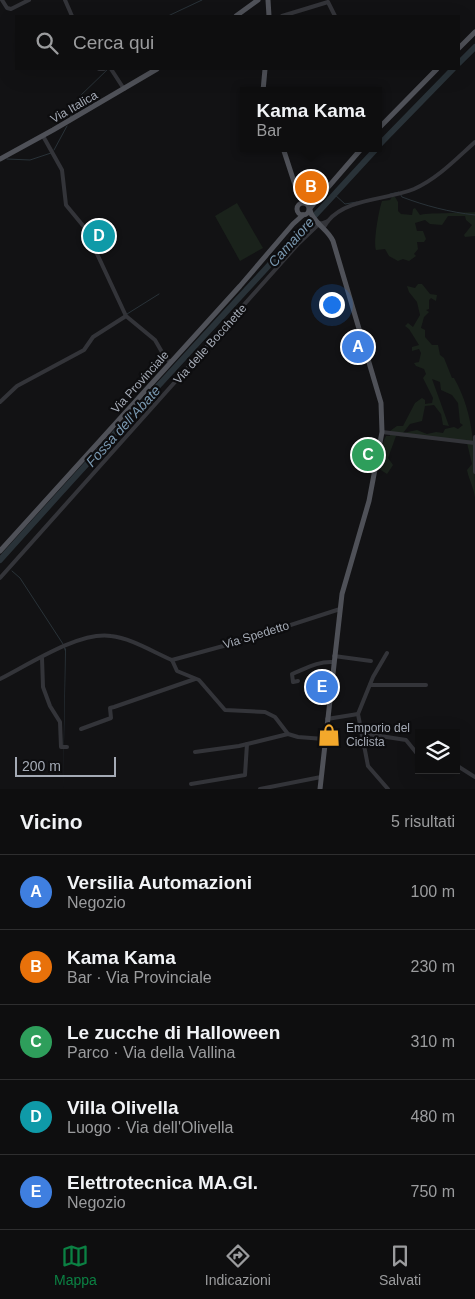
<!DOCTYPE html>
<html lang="it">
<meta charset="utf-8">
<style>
:root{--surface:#0e0e0f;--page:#171718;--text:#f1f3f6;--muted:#9b9c9e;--line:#2e2e2f;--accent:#0b8043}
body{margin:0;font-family:Arial,sans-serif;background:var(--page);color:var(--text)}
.controls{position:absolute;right:15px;bottom:15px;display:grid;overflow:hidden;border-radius:0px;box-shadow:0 5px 20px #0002}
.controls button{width:45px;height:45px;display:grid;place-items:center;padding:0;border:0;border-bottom:1px solid var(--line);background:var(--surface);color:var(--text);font:25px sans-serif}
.scale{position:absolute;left:15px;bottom:12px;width:101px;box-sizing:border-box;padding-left:5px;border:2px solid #a4aab5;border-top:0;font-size:14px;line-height:18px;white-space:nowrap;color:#a4aab5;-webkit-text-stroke:4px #0d0d0f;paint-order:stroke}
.you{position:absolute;left:331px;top:304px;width:18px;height:18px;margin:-12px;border:4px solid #fff;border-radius:50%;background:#1a73e8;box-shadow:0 0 0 8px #1a73e833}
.badge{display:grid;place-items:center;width:32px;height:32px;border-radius:50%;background:var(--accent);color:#fff;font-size:16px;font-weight:700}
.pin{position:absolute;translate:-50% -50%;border:2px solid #fff;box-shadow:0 1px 5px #0006}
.popup{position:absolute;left:240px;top:87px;width:142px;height:65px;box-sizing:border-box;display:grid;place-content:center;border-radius:0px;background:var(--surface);filter:drop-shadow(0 1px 4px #0005);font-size:16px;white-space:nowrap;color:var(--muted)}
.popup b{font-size:19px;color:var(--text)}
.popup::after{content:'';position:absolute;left:50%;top:100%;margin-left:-10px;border:10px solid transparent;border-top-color:var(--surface)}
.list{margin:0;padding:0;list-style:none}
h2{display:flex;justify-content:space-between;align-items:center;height:65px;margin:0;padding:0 20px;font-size:21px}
h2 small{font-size:16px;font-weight:400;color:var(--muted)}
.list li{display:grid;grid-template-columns:32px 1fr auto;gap:15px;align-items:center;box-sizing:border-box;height:75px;padding:0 20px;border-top:1px solid var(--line)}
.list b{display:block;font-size:19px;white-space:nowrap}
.list p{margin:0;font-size:16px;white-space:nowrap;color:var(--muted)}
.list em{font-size:16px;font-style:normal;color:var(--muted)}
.icon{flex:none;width:28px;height:28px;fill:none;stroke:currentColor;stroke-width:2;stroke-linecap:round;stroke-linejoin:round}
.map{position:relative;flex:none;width:475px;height:789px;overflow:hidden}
.search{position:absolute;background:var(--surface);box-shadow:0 5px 20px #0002;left:15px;right:15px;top:15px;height:55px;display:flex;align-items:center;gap:12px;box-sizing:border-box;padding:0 18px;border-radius:0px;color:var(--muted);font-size:19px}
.sheet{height:440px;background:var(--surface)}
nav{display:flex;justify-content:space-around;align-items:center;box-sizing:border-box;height:70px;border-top:1px solid var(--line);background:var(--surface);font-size:14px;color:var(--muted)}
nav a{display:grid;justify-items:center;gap:2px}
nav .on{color:var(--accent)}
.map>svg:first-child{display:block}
.green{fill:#1a221b;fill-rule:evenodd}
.water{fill:#293238}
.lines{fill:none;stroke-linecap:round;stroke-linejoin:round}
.stream{stroke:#293238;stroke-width:1}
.river{stroke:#293238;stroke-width:6}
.minor{stroke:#333439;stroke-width:4}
.major{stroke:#4f5158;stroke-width:5}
.labels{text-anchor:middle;stroke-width:4.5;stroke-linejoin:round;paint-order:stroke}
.street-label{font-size:12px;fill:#a4aab5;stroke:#0d0d0f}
.poi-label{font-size:12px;fill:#a4aab5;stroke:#0d0d0f;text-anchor:start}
.water-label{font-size:14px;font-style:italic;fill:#7a99b1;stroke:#0d0d0f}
</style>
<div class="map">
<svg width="475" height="789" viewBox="0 0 475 789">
<rect width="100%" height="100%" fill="#121214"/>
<g class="green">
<path d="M392 197H395L398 202V211L401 214 412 215 413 209 415 208 420 215C423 213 467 213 475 212V236L465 237 464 235 472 225 466 220 465 216H448L442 225 430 224 425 220 415 223 417 231H423L426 239 424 242H417L418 249 414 254 416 256 409 261 403 259 398 261 389 256 385 249 376 250C373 243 379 209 382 201L390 200Z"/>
<polygon points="237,203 263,248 240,261 215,216"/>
<path d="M418 284H422L430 294 437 295 436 301 431 298 429 300V309L426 310 429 312 424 317 421 328 425 330V337L432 345H438L440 355 444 358 452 378H454C475 415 475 454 475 498 474 488 469 480 467 470L472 464 467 443 396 436 388 458 393 465 387 474 378 468C383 460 380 446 386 436H390V431L397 426H403L415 403 422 398 425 400V404L432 403 433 398 423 378 426 374 424 369 416 366 414 363 419 362 421 353 419 349 412 351V347L419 345 409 329 405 326 408 323 413 327 420 315 417 302 409 292 407 286 415 288ZM432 379 440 382 441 390 452 395 458 403 460 423 463 425 458 429 454 427 445 429 443 433 436 432 427 434 417 430 403 433 410 424 422 421 425 406 434 405 441 414 443 425 449 426Z"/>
</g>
<polygon class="water" points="63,645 66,649 63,789 65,651"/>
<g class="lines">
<g class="stream">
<polyline points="168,16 202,0"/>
<polyline points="70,118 78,98 108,69"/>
<polyline points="54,150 67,126"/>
<polyline points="7,159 30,160 51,153"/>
<polyline points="334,194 345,204 357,202"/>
<path d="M390 194 399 192 402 197C426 206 449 212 475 215"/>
<polyline points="127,314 159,294"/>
<polyline points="12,571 20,578 63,644"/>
</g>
<g class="river">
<polyline points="459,63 475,47"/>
<polyline points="378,146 453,69"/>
<path d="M0 560C124 422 251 285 377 148"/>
</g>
<g class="minor">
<polyline points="2,0 7,8 11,9 29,0"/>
<polyline points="65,0 72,16"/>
<polyline points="282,16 328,2 335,16"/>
<polyline points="99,69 104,69"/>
<polyline points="111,69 124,89"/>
<polyline points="43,136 62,170 66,205 85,228 126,316 155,340 166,359 171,362"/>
<path d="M328 221C347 198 387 200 414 189 437 179 456 159 475 142"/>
<polyline points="320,224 328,221 324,227"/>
<polyline points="0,402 17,386 84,350 93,337 126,316"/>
<polyline points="382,432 475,443"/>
<polyline points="475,437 475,472"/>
<polyline points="0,578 299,243 320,223"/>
<polyline points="387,653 373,677 358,714 368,766 388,789"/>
<polyline points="334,656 371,661"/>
<polyline points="42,658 43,687 50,706 60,722 61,747 67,747"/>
<polyline points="172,660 177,671 199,680 225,710 265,712 275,717 288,734 298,737 324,739"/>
<polyline points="172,660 238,642 340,609"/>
<path d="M0 679C28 665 79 631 111 636 131 638 153 652 172 660"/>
<path d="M298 681 293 682 292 674C305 669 318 661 333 662"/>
<polyline points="370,685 426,685"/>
<polyline points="327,719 358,714"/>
<polyline points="81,729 111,718 110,708 114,707 195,679"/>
<polyline points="361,733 406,740 419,756"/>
<polyline points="195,752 239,746 288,734"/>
<polyline points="456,765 475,777"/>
<polyline points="191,784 245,775 247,744"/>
<polyline points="260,789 321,777"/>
</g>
<g class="major">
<polyline points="268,0 269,16"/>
<polyline points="236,16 258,0"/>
<polyline points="459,48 475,32"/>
<polyline points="263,91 265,69"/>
<polyline points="378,129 437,69"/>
<polyline points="283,148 297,191 306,203"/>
<polyline points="0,159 53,130 157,69"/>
<circle cx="303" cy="209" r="6"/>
<polyline points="310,208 362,148"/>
<path d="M310 210C312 222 328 229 333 241L381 403 382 432 369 501 342 594 320 789"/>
<polyline points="0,551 240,286 293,224 303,215"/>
</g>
</g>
<defs>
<symbol id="shop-bare" viewBox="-9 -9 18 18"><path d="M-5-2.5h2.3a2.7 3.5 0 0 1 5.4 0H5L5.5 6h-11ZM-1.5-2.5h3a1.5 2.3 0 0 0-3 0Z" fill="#f3a82b" stroke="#0d0d0f" stroke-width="2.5" paint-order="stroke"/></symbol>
</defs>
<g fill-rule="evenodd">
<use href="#shop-bare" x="313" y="719" width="32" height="32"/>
</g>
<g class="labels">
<g class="street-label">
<text transform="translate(74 107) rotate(-30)" y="4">Via Italica</text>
<text transform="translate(210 344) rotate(-48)" y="4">Via delle Bocchette</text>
<text transform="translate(140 382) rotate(-48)" y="4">Via Provinciale</text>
<text transform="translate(256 635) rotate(-17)" y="4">Via Spedetto</text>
</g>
<g class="poi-label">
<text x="346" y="732">Emporio del<tspan x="346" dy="14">Ciclista</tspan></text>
</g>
<g class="water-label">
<text transform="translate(291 242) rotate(-48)" y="5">Camaiore</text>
<text transform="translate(123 426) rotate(-48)" y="5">Fossa dell'Abate</text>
</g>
</g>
</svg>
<div class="controls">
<button><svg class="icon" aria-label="layers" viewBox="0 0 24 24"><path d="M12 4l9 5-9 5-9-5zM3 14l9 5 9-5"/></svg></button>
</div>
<div class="scale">200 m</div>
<div class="you"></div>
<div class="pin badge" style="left:358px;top:347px;background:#3f7fe0">A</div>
<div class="pin badge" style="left:311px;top:187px;background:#e8710a">B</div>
<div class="popup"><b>Kama Kama</b>Bar</div>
<div class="pin badge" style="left:368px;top:455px;background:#2e9e5b">C</div>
<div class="pin badge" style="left:99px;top:236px;background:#0f9aa8">D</div>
<div class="pin badge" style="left:322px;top:687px;background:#3f7fe0">E</div>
<div class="search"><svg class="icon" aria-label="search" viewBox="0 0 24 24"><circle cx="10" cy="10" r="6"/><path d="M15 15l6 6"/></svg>Cerca qui</div>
</div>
<section class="sheet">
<h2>Vicino<small>5 risultati</small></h2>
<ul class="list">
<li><span class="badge" style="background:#3f7fe0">A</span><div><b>Versilia Automazioni</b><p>Negozio</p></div><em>100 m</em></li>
<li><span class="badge" style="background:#e8710a">B</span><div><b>Kama Kama</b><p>Bar · Via Provinciale</p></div><em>230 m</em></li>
<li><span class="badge" style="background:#2e9e5b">C</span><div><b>Le zucche di Halloween</b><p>Parco · Via della Vallina</p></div><em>310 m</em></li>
<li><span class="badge" style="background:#0f9aa8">D</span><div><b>Villa Olivella</b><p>Luogo · Via dell'Olivella</p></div><em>480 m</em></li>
<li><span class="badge" style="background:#3f7fe0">E</span><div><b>Elettrotecnica MA.GI.</b><p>Negozio</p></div><em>750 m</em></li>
</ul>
</section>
<nav>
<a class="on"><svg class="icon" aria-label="map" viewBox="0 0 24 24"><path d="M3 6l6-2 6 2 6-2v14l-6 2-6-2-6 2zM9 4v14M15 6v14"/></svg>Mappa</a>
<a><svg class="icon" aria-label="directions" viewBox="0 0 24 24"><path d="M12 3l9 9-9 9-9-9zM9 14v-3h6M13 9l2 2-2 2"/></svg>Indicazioni</a>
<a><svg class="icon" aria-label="saved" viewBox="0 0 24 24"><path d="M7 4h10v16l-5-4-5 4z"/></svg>Salvati</a>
</nav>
